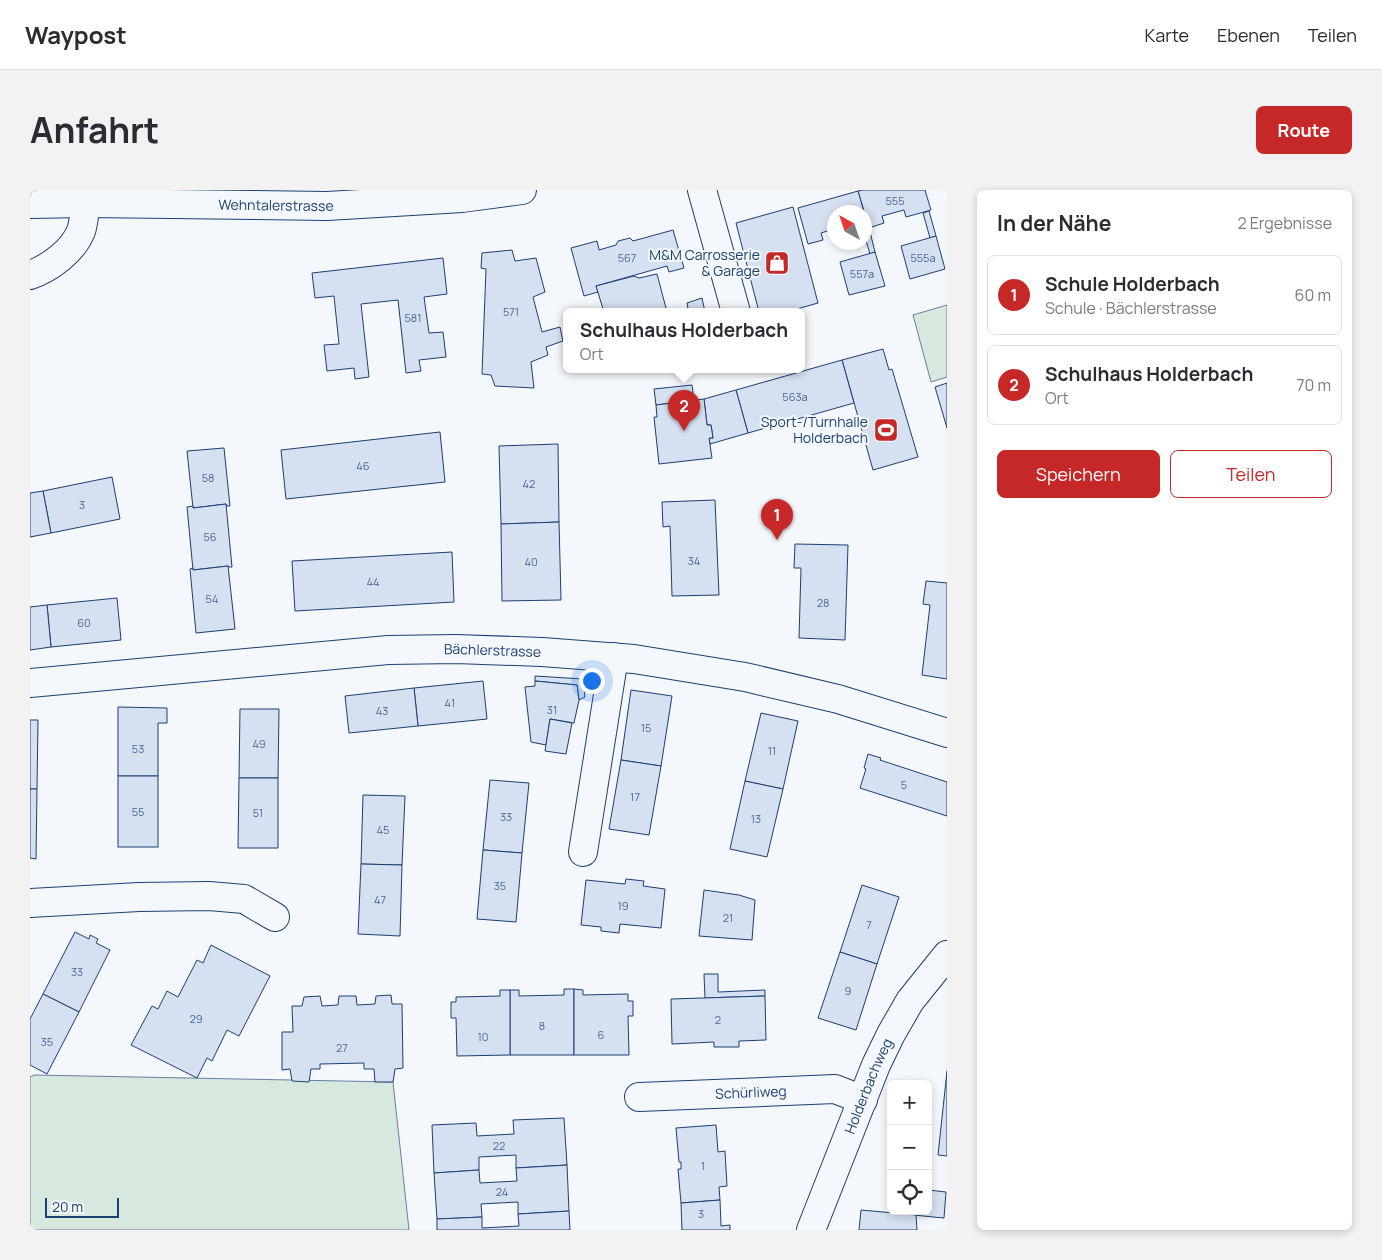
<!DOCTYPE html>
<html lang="de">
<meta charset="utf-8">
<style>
:root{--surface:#fff;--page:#f2f2f3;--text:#2b2b33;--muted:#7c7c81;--line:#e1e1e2;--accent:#c62828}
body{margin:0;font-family:Manrope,sans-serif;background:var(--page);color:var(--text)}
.controls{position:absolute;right:15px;bottom:15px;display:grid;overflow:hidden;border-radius:8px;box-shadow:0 2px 8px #0003}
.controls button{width:45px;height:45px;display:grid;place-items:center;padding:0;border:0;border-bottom:1px solid var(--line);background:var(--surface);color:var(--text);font:25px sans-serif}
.compass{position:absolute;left:797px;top:15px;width:45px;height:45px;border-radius:50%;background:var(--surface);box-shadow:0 2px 8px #0003;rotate:320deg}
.scale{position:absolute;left:15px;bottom:12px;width:74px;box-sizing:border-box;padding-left:5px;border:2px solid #1d3f73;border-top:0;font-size:14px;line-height:18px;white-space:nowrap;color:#1d3f73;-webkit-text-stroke:4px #f4f7fb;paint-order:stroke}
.you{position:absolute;left:561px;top:490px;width:18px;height:18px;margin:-12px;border:4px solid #fff;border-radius:50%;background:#1a73e8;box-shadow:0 0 0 8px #1a73e833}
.badge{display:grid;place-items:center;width:32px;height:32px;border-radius:50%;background:var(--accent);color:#fff;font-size:16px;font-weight:700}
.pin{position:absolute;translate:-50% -41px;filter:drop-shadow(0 1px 2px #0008)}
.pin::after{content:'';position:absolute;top:26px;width:18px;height:15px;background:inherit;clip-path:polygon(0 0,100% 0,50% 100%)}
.popup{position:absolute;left:533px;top:118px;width:242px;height:65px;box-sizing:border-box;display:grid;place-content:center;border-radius:8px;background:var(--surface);filter:drop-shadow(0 1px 4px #0005);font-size:16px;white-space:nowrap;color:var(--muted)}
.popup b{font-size:19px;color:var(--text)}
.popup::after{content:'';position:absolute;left:50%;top:100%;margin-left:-10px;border:10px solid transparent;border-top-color:var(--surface)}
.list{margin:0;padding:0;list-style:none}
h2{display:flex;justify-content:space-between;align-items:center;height:65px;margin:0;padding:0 20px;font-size:21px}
h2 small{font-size:16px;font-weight:400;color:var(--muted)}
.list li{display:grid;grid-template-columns:32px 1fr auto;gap:15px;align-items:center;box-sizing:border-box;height:80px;margin:0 10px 10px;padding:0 10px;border:1px solid var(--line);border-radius:8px}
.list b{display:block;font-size:19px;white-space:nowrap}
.list p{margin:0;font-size:16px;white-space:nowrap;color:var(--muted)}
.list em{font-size:16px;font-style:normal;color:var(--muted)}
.actions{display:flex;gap:10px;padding:15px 20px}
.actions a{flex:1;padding:11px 0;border:1px solid var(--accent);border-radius:8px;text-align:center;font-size:18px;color:var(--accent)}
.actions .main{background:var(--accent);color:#fff}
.icon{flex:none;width:28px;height:28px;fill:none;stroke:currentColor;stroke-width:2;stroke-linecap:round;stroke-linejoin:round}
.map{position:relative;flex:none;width:917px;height:1040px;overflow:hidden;border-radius:8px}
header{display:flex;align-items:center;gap:30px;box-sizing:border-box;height:70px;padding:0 25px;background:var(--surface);border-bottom:1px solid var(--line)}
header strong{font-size:24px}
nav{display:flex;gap:28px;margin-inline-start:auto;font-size:18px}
.intro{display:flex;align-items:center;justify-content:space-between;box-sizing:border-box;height:120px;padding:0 30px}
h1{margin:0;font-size:35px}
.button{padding:12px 22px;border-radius:8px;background:var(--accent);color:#fff;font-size:18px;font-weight:700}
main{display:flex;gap:30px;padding:0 30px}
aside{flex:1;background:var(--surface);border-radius:8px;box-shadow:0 2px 8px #0003}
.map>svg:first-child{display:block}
.green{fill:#d7e8df;stroke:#687fa3}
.building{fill:#d5e0f0;stroke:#1d3f73}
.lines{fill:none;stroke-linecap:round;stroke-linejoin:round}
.minor-casing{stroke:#1d3f73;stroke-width:30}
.major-casing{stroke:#1d3f73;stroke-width:30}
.minor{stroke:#f4f7fb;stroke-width:28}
.major{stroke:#f4f7fb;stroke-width:28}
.labels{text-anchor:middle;stroke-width:4;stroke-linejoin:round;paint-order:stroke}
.number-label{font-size:11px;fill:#4b6792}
.street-label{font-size:14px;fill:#1d3f73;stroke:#f4f7fb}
.poi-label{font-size:14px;fill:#1d3f73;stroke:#f4f7fb;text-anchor:end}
</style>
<header>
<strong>Waypost</strong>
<nav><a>Karte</a><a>Ebenen</a><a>Teilen</a></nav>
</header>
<div class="intro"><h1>Anfahrt</h1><a class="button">Route</a></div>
<main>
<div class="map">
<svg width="917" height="1040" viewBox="0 0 917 1040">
<rect width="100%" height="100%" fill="#f4f7fb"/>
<g class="green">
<polygon points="917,115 917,187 901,192 883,125"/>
<polygon points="4,885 363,892 379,1040 0,1040 0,887"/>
</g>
<g class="building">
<polygon points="833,0 895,0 901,20 876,27 874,20 852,26 854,33 839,38 828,1"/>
<polygon points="828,1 834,22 804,22 804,39 791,43 793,50 778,54 768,18"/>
<polygon points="763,17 788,113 756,122 729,122 706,33"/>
<polygon points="899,21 906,46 900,48 893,23"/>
<polygon points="839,38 845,62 840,64 834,44 834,39"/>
<polygon points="643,40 654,78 639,82 637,76 566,96 568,102 554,106 541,58 567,51 569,60 586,55 588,51 600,48 603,51"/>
<polygon points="906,46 915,79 880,89 871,56"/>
<polygon points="482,60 485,71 506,68 515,102 503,107 512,142 530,137 533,151 516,157 518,165 501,172 504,198 465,196 461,185 452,184 456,79 451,78 452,63"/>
<polygon points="845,62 855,96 819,105 810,72"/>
<polygon points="413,68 417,104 394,107 399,143 413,142 416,167 389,170 391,181 376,183 368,110 331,114 339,187 325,189 324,178 297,181 294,155 309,154 304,106 285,108 282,83"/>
<polygon points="627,84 637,122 574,122 566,96 604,86 609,88"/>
<polygon points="672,108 675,122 642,122 658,118 657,113"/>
<polygon points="853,159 859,180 862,179 888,267 843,280 812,170"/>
<polygon points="812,170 824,213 718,243 706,200"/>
<polygon points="917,193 917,238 905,197"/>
<polygon points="662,195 664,210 626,215 624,199"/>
<polygon points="706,200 718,243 680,254 679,248 683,248 681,235 677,235 674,209"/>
<polygon points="674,209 677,235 681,235 683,248 679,248 682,268 629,274 624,227 627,227 626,215"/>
<polygon points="410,242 415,292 256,309 251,260"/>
<polygon points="528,254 529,332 471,334 469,256"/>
<polygon points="194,258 200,316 196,316 196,314 163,318 157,261"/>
<polygon points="82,287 90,329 21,343 13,301"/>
<polygon points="13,301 21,343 0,347 0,303"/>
<polygon points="685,310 689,405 642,406 640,336 633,337 632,312"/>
<polygon points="196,314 202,377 199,377 198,376 163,380 157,317 163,316 163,318"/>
<polygon points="529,332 531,410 472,411 471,334"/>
<polygon points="765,354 818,355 815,450 769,448 771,378 764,378"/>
<polygon points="422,362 424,412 265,421 262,371"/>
<polygon points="198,376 205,439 166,443 160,379 163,378 163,380"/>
<polygon points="896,391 917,393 917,489 892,485 900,415 893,414"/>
<polygon points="87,408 91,450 21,457 17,415"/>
<polygon points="17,415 21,457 0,460 0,417"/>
<polygon points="505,486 553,489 555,507 549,510 547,495 505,491"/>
<polygon points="453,491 457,529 388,536 384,498"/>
<polygon points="505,491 547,495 549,510 544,533 520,529 516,555 501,552 495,497 505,496"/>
<polygon points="384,498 388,536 319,543 315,506"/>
<polygon points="601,500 642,506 631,576 591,570"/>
<polygon points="88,517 137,518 137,533 128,533 128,586 88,586"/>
<polygon points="210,519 249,519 248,588 209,588"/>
<polygon points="731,523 768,531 753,599 715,591"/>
<polygon points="520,529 542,533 536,564 515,561"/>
<polygon points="0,530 8,530 7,599 0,599"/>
<polygon points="838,564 851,568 850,570 917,592 917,626 830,598 836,579 834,578"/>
<polygon points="591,570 631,576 619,645 579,639"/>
<rect x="88" y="586" width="40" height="71"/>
<polygon points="209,588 248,588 248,658 208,658"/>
<polygon points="460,590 499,593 492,663 453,660"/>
<polygon points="715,591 753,599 737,667 700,659"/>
<polygon points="0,599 7,599 6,669 0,668"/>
<polygon points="333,605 375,606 372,675 331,674"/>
<polygon points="453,660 492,663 486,732 447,729"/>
<polygon points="331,674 372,675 370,746 328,744"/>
<polygon points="596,689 614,691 613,696 635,699 631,738 590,734 589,743 571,741 571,737 551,735 556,690 595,694"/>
<polygon points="832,695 869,707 847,774 810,762"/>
<polygon points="674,700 709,705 725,710 722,750 669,746"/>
<polygon points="45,742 59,749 60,745 68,749 66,753 80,760 49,822 13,804"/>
<polygon points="181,755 240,786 209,846 197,840 182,871 177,868 167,888 101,855 122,816 128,819 137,801 148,807 167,770 173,773"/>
<polygon points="810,762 847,774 826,840 788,828"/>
<polygon points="674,784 688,784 688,802 735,800 735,806 675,808"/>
<polygon points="534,799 544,799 544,865 480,865 480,800 489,800 489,806 534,805"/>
<polygon points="544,799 553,800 553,805 598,804 598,811 603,811 603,826 598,826 599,865 544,865"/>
<polygon points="470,800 480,800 480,865 427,866 426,828 421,828 421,812 426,812 426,807 470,806"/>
<polygon points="13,804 49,822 17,884 0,875 0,829"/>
<polygon points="361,805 362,814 372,814 373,878 365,879 363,892 345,892 344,879 334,879 334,873 290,874 290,879 281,879 279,892 262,891 260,879 252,880 252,842 263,842 262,816 272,816 274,807 290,806 292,816 308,815 309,806 326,806 327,815 345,814 346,806"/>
<polygon points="735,806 736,850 709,851 709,857 684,857 684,852 642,854 641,809"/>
<polygon points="917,881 917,966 908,965"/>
<polygon points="534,928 537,975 486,978 486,965 449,967 449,980 404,983 402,935 446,933 447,946 484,944 483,930"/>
<polygon points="686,935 688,962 695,961 697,996 689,997 690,1010 651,1013 648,979 651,979 651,972 649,972 646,938"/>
<polygon points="537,975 539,1021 488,1024 488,1012 451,1014 452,1027 407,1029 404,983 449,980 450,993 487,991 486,978"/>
<polygon points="898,1000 916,1002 914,1028 862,1023 862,1021 898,1021"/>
<polygon points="690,1010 691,1036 700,1035 700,1040 652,1040 651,1013"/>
<polygon points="831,1020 886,1025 887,1040 829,1040"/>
<polygon points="539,1021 540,1040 407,1040 407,1029 452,1027 452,1038 489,1036 488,1024"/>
</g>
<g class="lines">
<defs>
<g id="minor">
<polyline points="672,0 706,122"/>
<path d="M0 85C20 78 43 61 51 41 54 33 54 22 56 13"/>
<path id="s1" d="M0 493 358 460 426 459 512 462 604 469 715 487 808 509 917 543"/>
<polyline points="553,662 584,467"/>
<polyline points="0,713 109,707 179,706 214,709 245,727"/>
<path id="s2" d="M609 907 805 899 833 910"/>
<path id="s3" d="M781 1040 846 875 861 844 880 811 917 765"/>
</g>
<g id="major">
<path id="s4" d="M0 14 56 13 297 16 432 8 492 0"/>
</g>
</defs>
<use href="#minor" class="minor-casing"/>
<use href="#major" class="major-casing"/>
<use href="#minor" class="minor"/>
<use href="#major" class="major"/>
</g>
<defs>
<symbol id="shop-square" viewBox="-11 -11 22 22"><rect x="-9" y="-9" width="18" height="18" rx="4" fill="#c62828" stroke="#f4f7fb"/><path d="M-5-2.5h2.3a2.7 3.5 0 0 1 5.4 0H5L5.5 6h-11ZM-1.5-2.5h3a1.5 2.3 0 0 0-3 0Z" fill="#fff"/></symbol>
<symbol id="stadium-square" viewBox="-11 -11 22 22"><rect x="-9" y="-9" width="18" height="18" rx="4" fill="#c62828" stroke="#f4f7fb"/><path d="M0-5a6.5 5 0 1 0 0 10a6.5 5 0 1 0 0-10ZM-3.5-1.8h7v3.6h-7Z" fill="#fff"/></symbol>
</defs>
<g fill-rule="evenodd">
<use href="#shop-square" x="733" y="59" width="28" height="28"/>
<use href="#stadium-square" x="842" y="226" width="28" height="28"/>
</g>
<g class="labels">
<g class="number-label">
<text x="865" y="15">555</text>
<text x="597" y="72">567</text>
<text x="893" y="72">555a</text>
<text x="832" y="88">557a</text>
<text x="481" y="126">571</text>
<text x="383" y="132">581</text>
<text x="765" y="211">563a</text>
<text x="333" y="280">46</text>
<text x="178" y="292">58</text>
<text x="499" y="298">42</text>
<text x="52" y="319">3</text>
<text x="180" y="351">56</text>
<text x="664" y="375">34</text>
<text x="501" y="376">40</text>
<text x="343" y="396">44</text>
<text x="182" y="413">54</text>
<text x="793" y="417">28</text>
<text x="54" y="437">60</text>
<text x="420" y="517">41</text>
<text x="522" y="524">31</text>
<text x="352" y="525">43</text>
<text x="616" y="542">15</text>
<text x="229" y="558">49</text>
<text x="108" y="563">53</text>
<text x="742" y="565">11</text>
<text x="874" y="599">5</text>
<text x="605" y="611">17</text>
<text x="108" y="626">55</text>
<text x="228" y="627">51</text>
<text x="476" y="631">33</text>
<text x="726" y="633">13</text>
<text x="353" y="644">45</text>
<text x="470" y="700">35</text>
<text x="350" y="714">47</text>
<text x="593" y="720">19</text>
<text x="698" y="732">21</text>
<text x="839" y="739">7</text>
<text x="47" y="786">33</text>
<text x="818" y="805">9</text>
<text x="166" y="833">29</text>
<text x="688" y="834">2</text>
<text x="512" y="840">8</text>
<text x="571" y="849">6</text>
<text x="453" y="851">10</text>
<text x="17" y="856">35</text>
<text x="312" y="862">27</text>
<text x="469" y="960">22</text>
<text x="673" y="980">1</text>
<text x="472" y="1006">24</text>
<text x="671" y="1028">3</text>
</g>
<g class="street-label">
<text dy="5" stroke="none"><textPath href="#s4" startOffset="246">Wehntalerstrasse</textPath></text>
<text dy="5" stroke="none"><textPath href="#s1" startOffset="464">Bächlerstrasse</textPath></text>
<text dy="5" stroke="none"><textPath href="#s3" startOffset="155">Holderbachweg</textPath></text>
<text dy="5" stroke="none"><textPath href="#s2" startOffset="112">Schürliweg</textPath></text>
</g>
<g class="poi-label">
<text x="730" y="70">M&amp;M Carrosserie<tspan x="730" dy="16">&amp; Garage</tspan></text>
<text x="838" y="237">Sport-/Turnhalle<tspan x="838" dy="16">Holderbach</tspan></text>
</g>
</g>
</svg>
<div class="controls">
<button>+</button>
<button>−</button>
<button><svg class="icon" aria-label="locate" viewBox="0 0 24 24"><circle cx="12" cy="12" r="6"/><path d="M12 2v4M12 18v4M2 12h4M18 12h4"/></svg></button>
</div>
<svg class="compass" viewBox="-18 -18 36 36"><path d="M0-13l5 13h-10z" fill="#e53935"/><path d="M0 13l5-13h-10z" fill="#7c7c81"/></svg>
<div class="scale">20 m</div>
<div class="you"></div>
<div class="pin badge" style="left:747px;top:350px">1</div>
<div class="pin badge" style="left:654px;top:241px">2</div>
<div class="popup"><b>Schulhaus Holderbach</b>Ort</div>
</div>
<aside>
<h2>In der Nähe<small>2 Ergebnisse</small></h2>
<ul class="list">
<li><span class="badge">1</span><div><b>Schule Holderbach</b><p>Schule · Bächlerstrasse</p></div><em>60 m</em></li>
<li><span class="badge">2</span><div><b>Schulhaus Holderbach</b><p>Ort</p></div><em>70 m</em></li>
</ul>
<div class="actions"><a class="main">Speichern</a><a>Teilen</a></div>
</aside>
</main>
